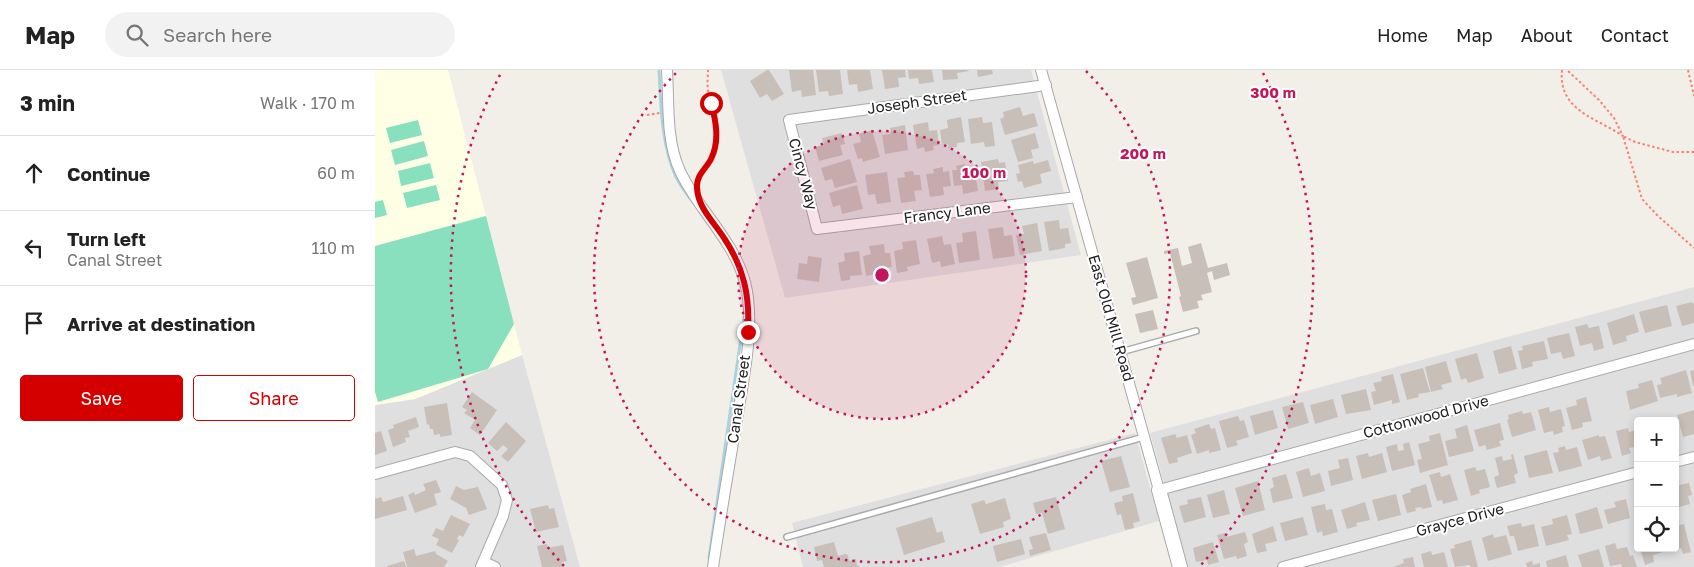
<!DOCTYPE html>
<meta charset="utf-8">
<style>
:root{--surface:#fff;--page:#f2f2f2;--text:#222;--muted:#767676;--line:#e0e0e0;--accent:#d40000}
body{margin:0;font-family:"Golos Text",sans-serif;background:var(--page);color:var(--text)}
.controls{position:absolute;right:15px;bottom:15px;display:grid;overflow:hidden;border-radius:5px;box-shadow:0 2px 8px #0003}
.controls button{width:45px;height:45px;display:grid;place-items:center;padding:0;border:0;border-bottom:1px solid var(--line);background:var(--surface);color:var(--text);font:25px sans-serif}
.stop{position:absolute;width:15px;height:15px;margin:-11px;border:4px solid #d40000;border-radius:50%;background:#fff}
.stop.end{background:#d40000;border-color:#fff;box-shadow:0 1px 5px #0008}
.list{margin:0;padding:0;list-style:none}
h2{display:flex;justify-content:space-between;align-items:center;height:65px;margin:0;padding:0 20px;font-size:21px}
h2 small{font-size:16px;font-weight:400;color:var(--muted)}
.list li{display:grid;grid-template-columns:32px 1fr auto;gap:15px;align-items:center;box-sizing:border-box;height:75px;padding:0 20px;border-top:1px solid var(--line)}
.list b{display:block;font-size:19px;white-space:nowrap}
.list p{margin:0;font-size:16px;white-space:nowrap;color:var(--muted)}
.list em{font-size:16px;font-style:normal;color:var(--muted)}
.actions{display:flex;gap:10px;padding:15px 20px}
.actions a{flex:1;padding:11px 0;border:1px solid var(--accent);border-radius:5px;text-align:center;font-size:18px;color:var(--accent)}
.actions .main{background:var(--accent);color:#fff}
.icon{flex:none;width:28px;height:28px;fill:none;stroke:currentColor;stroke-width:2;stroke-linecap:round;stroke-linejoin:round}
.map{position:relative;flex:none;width:1319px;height:497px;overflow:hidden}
header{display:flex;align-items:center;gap:30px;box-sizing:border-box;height:70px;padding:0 25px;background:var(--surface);border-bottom:1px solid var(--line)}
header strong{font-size:24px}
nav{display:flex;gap:28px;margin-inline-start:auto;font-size:18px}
.search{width:350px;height:45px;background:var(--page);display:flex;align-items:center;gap:12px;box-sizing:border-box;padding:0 18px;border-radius:28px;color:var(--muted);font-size:19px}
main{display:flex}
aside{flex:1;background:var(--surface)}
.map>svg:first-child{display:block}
.residential{fill:#e0dfdf;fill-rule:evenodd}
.education{fill:#ffffe5}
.pitch{fill:#88e0be}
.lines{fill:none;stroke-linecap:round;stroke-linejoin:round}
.stream{stroke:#aad3df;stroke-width:3}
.building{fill:#c7bfb8}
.service-casing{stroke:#a9a9a9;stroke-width:8}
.minor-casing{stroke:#a9a9a9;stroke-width:12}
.tertiary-casing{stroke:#a9a9a9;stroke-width:16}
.path{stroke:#fa8072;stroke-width:2;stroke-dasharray:2.5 2.5;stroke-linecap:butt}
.service{stroke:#fff;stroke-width:5}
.minor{stroke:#fff;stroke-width:10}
.tertiary{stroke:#fff;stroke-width:14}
.route{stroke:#d40000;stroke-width:6}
.ring{fill:none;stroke:#c2185b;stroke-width:2.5;stroke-dasharray:2.5 5}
.labels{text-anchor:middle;stroke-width:4;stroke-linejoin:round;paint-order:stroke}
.street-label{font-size:15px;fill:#222;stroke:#fff}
.centre{fill:#c2185b;stroke:#fff;stroke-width:2.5}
.ring-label{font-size:15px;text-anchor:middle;font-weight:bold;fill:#c2185b;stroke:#fff;stroke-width:4;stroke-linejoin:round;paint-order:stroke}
</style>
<header>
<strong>Map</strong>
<div class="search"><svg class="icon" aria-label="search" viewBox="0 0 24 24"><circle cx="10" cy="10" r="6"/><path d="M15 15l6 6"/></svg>Search here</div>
<nav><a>Home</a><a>Map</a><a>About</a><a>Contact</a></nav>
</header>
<main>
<aside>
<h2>3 min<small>Walk · 170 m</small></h2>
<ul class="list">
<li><svg class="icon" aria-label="ahead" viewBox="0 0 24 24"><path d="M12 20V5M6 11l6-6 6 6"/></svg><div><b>Continue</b></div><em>60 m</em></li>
<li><svg class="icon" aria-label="left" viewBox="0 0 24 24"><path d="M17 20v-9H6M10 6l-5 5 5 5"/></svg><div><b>Turn left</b><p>Canal Street</p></div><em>110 m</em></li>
<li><svg class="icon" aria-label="arrive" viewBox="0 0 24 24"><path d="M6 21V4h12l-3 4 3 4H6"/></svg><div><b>Arrive at destination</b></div></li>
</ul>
<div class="actions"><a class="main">Save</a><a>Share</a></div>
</aside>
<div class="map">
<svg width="1319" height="497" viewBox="0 0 1319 497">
<rect width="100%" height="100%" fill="#f2efe9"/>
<g class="residential">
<polygon points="346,0 656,0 706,185 410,228"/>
<path d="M1319 217V497H812L775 363ZM1263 351H1300V478H1263Z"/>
<polygon points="147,285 205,497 0,497 0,335 40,329"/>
<polygon points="760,363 784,451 625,497 428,497 417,453"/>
</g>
<polygon class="education" points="0,0 73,0 147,285 40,329 0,335"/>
<g class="pitch">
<polygon points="43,50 47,65 15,73 11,58"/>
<polygon points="49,71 53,86 20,95 16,80"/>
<polygon points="55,93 59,108 26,116 23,101"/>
<polygon points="61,115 65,130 32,138 28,123"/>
<polygon points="8,130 12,145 0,148 0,132"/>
<polygon points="111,146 139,254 113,299 3,332 0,322 0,176"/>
</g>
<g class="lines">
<g class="stream">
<path d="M284 0C286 36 286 73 301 107 305 116 312 124 318 132"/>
<polyline points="334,488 369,247"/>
</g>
</g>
<g class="building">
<polygon points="392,0 394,0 409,24 397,31 392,24 385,28 375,11"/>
<polygon points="414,0 438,0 441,25 427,27 426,20 417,22"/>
<polygon points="441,0 465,0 468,24 454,26 453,21 444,22"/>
<polygon points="472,0 495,0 498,19 483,22 482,14 474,15"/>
<polygon points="507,0 530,0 531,7 523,8 524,17 510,19"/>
<polygon points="533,0 557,0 559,12 544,14 543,8 534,9"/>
<polygon points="567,0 593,0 594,1 582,3 583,9 568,10"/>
<polygon points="602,0 617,0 618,4 603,7"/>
<polygon points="645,37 648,46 659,43 663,56 630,65 625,49 629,47 628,42"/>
<polygon points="586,47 590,72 582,73 582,77 573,78 573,74 567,75 565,60 573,58 572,50"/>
<polygon points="607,47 608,53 617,52 620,76 610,77 609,72 596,74 593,49"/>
<polygon points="553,52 554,61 562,60 564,75 558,76 559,80 550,82 549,77 542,79 538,55"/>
<polygon points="530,55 533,80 510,84 507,65 516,64 515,58"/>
<polygon points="497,60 505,87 488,92 487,88 483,89 478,74 486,72 484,64"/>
<polygon points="467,63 470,74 465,75 468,85 444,91 440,77 449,75 447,68"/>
<polygon points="660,63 664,78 656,80 658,88 643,92 636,70"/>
<polygon points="475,89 482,112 460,118 457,109 450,111 446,98"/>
<polygon points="623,89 624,93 630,92 633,111 623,112 624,119 610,121 606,92"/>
<polygon points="673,90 676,101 665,104 667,113 649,118 647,111 643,112 641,104 645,103 643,95 658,91 659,94"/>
<polygon points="590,94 590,99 599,97 603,121 588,124 587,115 579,116 577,100 582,100 581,96"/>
<polygon points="568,97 568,102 574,101 576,116 568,117 569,125 555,127 551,104 559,103 558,99"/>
<polygon points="538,101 539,105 545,105 547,120 539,121 541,131 526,133 522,108 530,107 529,102"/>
<polygon points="512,102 516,132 502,134 500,124 493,125 490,105"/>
<polygon points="482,115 488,139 467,144 465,135 458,137 454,123"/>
<polygon points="684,150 685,159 693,158 696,173 690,174 690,178 674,181 669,152"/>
<polygon points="662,153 667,181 645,185 641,165 649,164 647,156"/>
<polygon points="628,157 629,166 637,165 640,186 618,189 613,159"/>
<polygon points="601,161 605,190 584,193 581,173 588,172 587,163"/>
<polygon points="567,166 569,175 576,174 580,194 566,197 565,191 557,193 552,169"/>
<polygon points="541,170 545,194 532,197 533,201 522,203 519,181 528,179 527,172"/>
<polygon points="826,173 833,198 852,193 855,205 839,210 837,201 832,203 837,222 826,225 828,230 822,231 824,238 808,242 804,227 806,226 795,183 789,184 789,181 803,178 807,196 817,193 813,177"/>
<polygon points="509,174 510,183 515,183 517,197 506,198 507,203 491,206 488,186 496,184 494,176"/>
<polygon points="484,181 487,205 475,206 475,210 466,211 463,193 470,191 469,183"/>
<polygon points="433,186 447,188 444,212 422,209 424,193 432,194"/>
<polygon points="772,187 783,228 758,235 756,228 761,227 751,193"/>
<polygon points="1317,232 1319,234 1319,253 1307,256 1301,236"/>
<polygon points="1292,235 1297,256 1270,263 1264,242"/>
<polygon points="778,240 783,259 765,263 760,244"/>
<polygon points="1259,244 1264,262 1251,266 1252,271 1238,275 1232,253"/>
<polygon points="1212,254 1214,258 1224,256 1229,278 1219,281 1217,273 1205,276 1200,257"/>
<polygon points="1194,263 1200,286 1188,289 1186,282 1176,284 1172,268"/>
<polygon points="1169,271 1173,289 1157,292 1158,296 1147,299 1143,281 1148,280 1147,276"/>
<polygon points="1136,276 1142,299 1124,304 1118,281"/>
<polygon points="1102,283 1109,308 1093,313 1091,308 1086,310 1080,289"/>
<polygon points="1071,291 1077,312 1066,315 1068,319 1056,322 1050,297"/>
<polygon points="1048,298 1055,322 1043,324 1044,327 1032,330 1025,304"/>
<polygon points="1311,300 1317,323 1302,327 1302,324 1285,328 1282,315 1287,314 1285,308"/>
<polygon points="1319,300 1319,316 1318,316 1315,301"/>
<polygon points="1018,304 1025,332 1017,334 1017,330 999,335 996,322 1001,321 998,313 1007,311 1006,307"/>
<polygon points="1277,310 1283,331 1255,340 1251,321 1264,318 1263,314"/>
<polygon points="991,319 996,340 971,344 966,325"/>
<polygon points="97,322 122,340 105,365 95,358 100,350 89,343 92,340 87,337"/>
<polygon points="1211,327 1217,351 1207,353 1208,357 1197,360 1191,338 1202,335 1201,330"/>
<polygon points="958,329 963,347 940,354 935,335"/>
<polygon points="928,332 934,353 913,359 907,337"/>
<polygon points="72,333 77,365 65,367 65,364 59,365 58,359 55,359 54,354 52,355 49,337"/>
<polygon points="1174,337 1175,342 1186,339 1190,356 1187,357 1188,362 1179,365 1178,361 1169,363 1163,340"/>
<polygon points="898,340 903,358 880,365 875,346"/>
<polygon points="1319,340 1319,364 1308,367 1302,345"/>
<polygon points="1147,341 1148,344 1156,342 1161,360 1137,367 1132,350 1134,349 1133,345"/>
<polygon points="863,346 865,351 869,350 874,367 861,371 863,375 852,378 844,351"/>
<polygon points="41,347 44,357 33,361 35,367 30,368 31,372 18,377 13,360 19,358 18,355"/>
<polygon points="131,352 151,371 133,392 126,386 133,379 128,375 122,381 113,373"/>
<polygon points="1125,353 1129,370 1124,371 1126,376 1112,380 1110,375 1104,377 1099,360"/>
<polygon points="834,354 836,359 840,358 846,380 834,383 834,380 822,384 816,365 821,363 819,359"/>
<polygon points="1092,355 1099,381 1074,387 1070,371 1082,368 1080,359"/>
<polygon points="1253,358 1254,362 1263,360 1263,376 1254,378 1256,383 1247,386 1241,361"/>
<polygon points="6,361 12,381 0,385 0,363"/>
<polygon points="1065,363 1073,395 1045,403 1042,390 1047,389 1043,374 1055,371 1054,366"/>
<polygon points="800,364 802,368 812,365 817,383 802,388 803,392 794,394 786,368"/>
<polygon points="1224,365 1224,367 1230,366 1237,388 1226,391 1225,386 1213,390 1207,370"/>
<polygon points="1034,372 1040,395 1017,401 1011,377 1022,374 1023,381 1029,380 1028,374"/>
<polygon points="1190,376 1191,380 1202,377 1207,396 1184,402 1178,383 1184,382 1183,378"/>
<polygon points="1172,380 1178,403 1154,408 1149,386"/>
<polygon points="993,383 994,387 1007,383 1012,402 987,409 981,386"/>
<polygon points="1138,384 1143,403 1139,405 1141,413 1122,418 1119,407 1124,405 1120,388 1127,386 1128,391 1137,389 1136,385"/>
<polygon points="746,386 755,417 735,422 726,391"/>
<polygon points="973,388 978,410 956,416 953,401 965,398 963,390"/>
<polygon points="1100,397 1102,401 1110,399 1115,417 1104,420 1105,423 1096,426 1089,400"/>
<polygon points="934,398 936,406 945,403 950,421 928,427 921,402"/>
<polygon points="1065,402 1066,407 1075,404 1083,430 1068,434 1067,430 1062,431 1054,405"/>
<polygon points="911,404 918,428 898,433 895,419 899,417 897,408"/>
<polygon points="61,410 66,422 59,424 62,435 40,443 33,425 39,422 40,425 51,420 48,414"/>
<polygon points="883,411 890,440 868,446 860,418"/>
<polygon points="1314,413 1317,425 1313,426 1315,434 1300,438 1300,416"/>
<polygon points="1051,414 1057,437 1047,439 1046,437 1040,438 1041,441 1032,443 1027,425 1036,422 1035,419"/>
<polygon points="81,416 89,420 103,417 112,439 94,445 91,438 75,429"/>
<polygon points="849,420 855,444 838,448 832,425"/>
<polygon points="758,423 765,451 758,453 759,458 750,460 746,444 742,445 739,433 748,431 747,426"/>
<polygon points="1021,424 1026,445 1003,451 997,430"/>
<polygon points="28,426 32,440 0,449 0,429 6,427 8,432"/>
<polygon points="681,427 690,459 673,464 667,443 661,444 658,433"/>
<polygon points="826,427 831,447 809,453 804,436 813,434 812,430"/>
<polygon points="630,428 636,449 628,452 629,457 605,464 596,434 609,430 611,434"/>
<polygon points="1251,429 1255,448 1233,454 1229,440 1241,437 1239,432"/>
<polygon points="990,432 995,450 981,453 982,456 972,459 966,440"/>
<polygon points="950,434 951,440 957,439 963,462 948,466 947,461 942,463 936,437"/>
<polygon points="173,435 174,439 179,438 184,457 161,462 155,439"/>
<polygon points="1222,437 1228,458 1205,464 1200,444"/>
<polygon points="76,445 95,454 88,467 84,465 82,469 84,470 77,483 61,475 64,469 57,466 61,458 68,461"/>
<polygon points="1192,445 1197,464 1192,465 1194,470 1171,476 1166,457 1178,454 1177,449"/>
<polygon points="557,447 562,463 567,461 570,472 529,485 521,458"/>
<polygon points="928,447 933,465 910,471 905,453"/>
<polygon points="1146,453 1147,457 1159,454 1164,476 1143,481 1139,466 1135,466 1132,456"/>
<polygon points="1309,454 1316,482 1308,484 1306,478 1300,479 1300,456"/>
<polygon points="898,456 902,471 890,474 892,481 882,483 877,464"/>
<polygon points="870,462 873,472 869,474 872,486 862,489 861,486 849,489 842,465 850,463 851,467"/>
<polygon points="671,463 676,480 655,486 654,480 658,479 654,467"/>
<polygon points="1118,464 1119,468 1131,465 1137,484 1113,491 1107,468"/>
<polygon points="646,469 650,484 622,492 618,476"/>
<polygon points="1096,470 1103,497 1095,497 1095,495 1080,497 1075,479 1080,478 1079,475"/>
<polygon points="459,472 463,486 470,484 473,485 474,491 481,489 482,495 485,497 449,497 447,490 442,491 439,477"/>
<polygon points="838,472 844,492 833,495 832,490 821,492 818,478"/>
<polygon points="1240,473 1242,479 1252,477 1255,486 1258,485 1262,497 1247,497 1246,494 1235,496 1230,476"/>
<polygon points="172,474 173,478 188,475 192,491 187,492 188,497 167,497 162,476"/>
<polygon points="1265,478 1287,478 1288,482 1278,485 1279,492 1270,495"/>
<polygon points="39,479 41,486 60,481 61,484 73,491 69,497 32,497 28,482"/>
<polygon points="1224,479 1229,497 1207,497 1203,485"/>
<polygon points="1056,481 1057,485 1069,482 1073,497 1049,497 1046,484"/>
<polygon points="1191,485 1194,497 1172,497 1171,491"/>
<polygon points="1038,487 1040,497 1018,497 1029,493 1028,489"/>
<polygon points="29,491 31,497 12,497 12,496"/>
<polygon points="1157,491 1158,495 1165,493 1165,497 1152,497 1151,493"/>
</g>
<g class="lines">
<defs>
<g id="service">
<polyline points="746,282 821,261"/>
<polyline points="412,467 769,367"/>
</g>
<g id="minor">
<path d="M292 0C294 33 291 71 305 101 323 140 358 169 370 212 381 254 368 312 361 355 353 402 345 450 338 497"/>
<polyline points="666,0 784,420 1319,274"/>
<polyline points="671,15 414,50 442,159 702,127"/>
<polyline points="1300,392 1319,387"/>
<polyline points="0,404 80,382 95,386 127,415 132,430 128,446 106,497"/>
<polyline points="109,492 120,497"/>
<polyline points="908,497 1263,402"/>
</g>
<polyline id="tertiary" points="784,420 805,497"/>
</defs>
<use href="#service" class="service-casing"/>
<use href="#minor" class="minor-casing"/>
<use href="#tertiary" class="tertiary-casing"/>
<g class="path">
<path d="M1187 0C1183 41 1222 48 1248 66L1239 48 1224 30 1192 0"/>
<polyline points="1313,0 1319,26"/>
<polyline points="272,45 285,43"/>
<polyline points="1319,82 1298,82 1260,72 1248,66 1267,129 1283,146 1319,178"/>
<path d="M322 111C325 99 338 91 341 77 345 57 336 39 333 20 332 13 333 6 333 0"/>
</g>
<use href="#service" class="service"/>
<use href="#minor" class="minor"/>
<use href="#tertiary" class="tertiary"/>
</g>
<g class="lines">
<path class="route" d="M336 33C341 51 345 71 336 89 331 99 321 105 322 118 323 138 339 152 349 168 369 198 375 226 373 262"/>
</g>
<circle cx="507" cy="205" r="144" fill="#c2185b" fill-opacity=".12"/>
<g class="ring">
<circle cx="507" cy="205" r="144"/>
<path d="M711 1A288 288 0 1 1 303 1"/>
<path d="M189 496A431 431 0 0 1 126 3M888 3A431 431 0 0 1 825 496"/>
</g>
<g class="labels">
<g class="street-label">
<text transform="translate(542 32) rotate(-8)" y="5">Joseph Street</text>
<text transform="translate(428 104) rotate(75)" y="5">Cincy Way</text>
<text transform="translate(572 143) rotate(-7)" y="5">Francy Lane</text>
<text transform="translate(736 248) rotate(74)" y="5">East Old Mill Road</text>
<text transform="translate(364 329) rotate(-82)" y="5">Canal Street</text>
<text transform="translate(1051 347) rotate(-15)" y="5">Cottonwood Drive</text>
<text transform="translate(1085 450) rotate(-15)" y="5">Grayce Drive</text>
</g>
</g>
<circle cx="507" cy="205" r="8" class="centre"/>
<g class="ring-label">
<text x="898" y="28">300 m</text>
<text x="768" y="89">200 m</text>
<text x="609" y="108">100 m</text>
</g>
</svg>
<div class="controls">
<button>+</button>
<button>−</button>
<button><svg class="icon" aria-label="locate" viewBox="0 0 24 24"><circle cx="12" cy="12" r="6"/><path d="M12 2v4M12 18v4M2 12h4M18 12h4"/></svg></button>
</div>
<div class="stop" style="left:336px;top:33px"></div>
<div class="stop end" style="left:373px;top:262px"></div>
</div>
</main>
